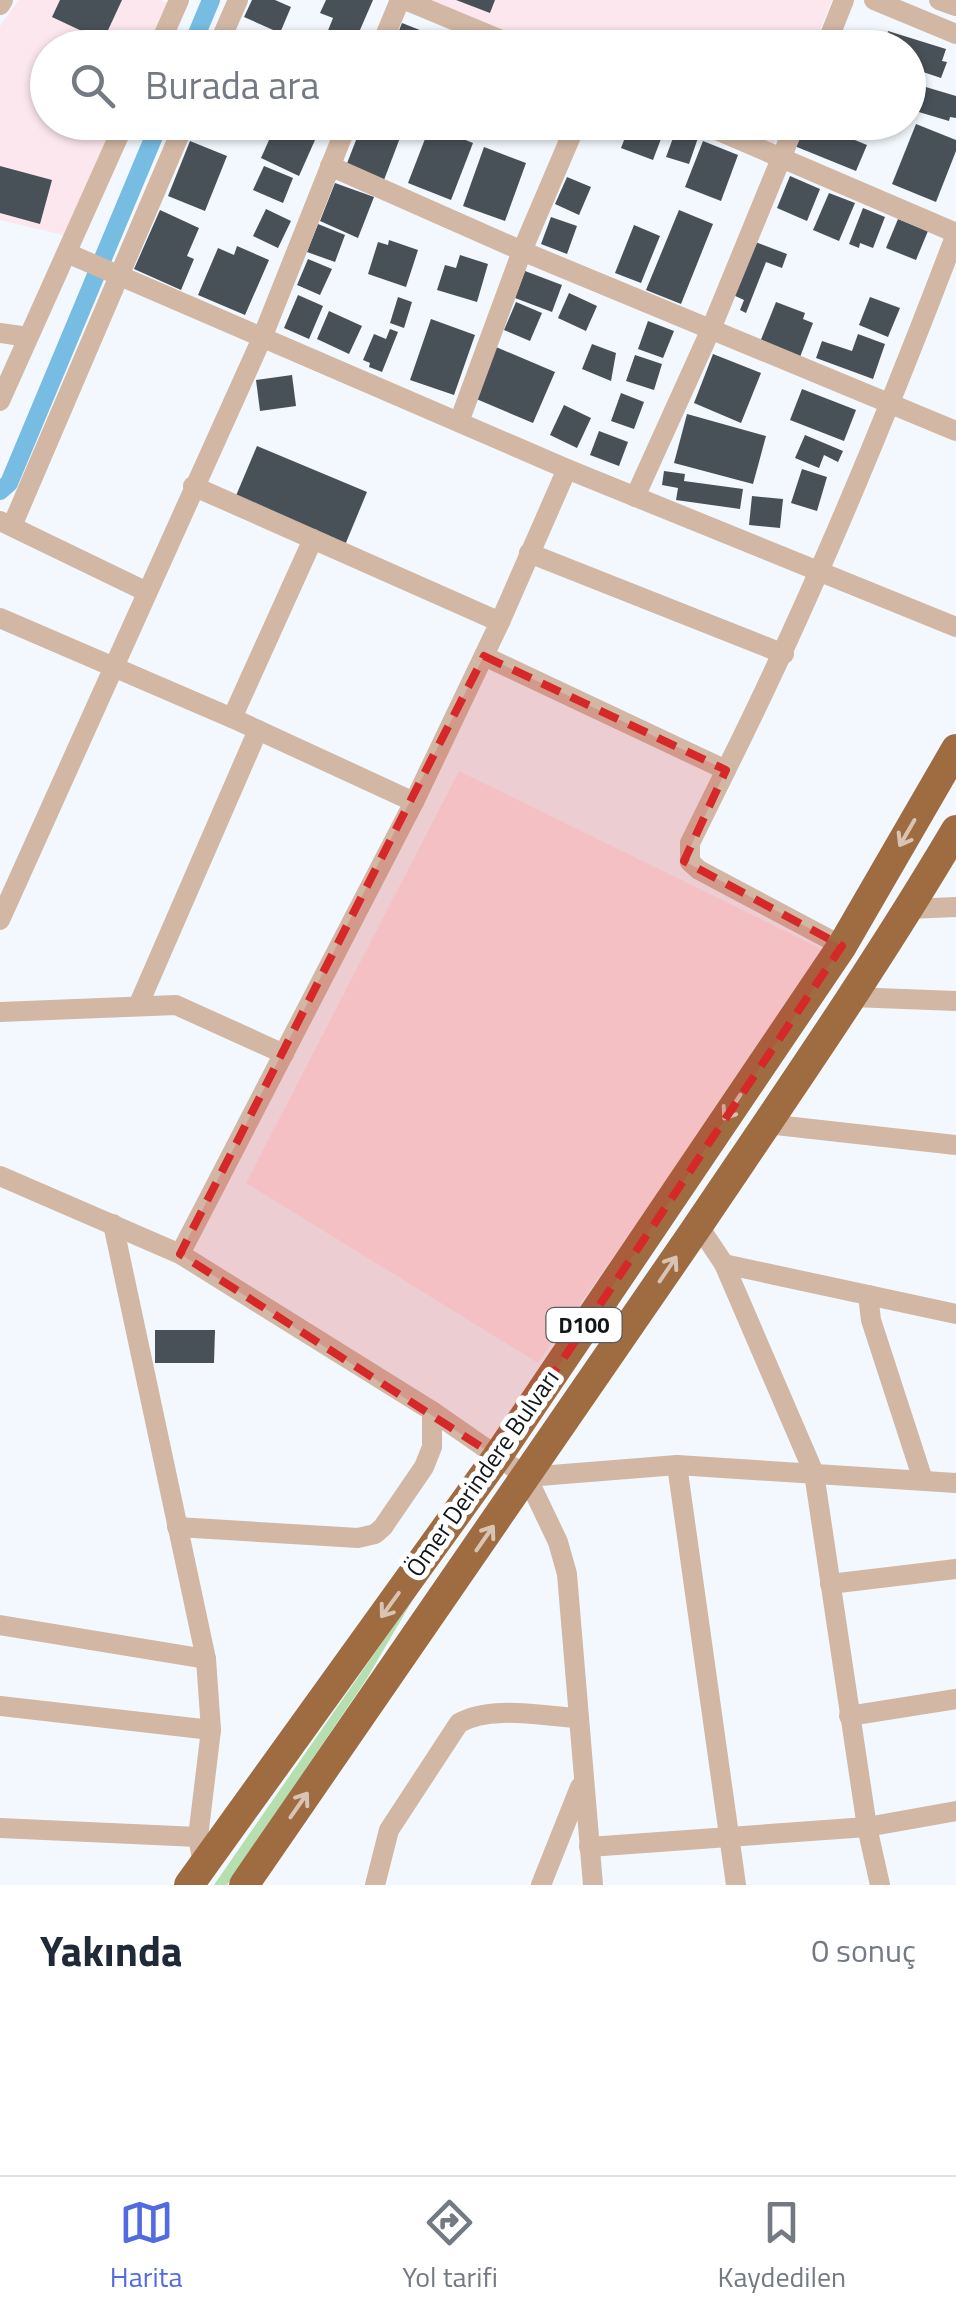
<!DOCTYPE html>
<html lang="tr">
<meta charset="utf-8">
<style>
:root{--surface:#fff;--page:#f2f2f3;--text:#1f2937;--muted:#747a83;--line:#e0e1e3;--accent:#536be1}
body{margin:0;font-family:"Titillium Web",sans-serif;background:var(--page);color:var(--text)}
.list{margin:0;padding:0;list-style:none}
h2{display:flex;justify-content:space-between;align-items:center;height:130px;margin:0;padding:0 40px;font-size:42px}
h2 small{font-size:32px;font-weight:400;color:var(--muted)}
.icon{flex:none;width:55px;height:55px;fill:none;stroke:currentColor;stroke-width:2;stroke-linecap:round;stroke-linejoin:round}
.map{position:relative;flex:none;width:956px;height:1885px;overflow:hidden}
.search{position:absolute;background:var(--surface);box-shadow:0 2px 8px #0004;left:30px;right:30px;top:30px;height:110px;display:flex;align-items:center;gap:25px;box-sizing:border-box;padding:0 35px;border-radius:55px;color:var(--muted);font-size:38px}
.sheet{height:290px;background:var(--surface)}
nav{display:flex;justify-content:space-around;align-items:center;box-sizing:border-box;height:140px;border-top:2px solid var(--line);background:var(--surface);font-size:28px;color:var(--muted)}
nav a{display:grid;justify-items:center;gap:5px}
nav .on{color:var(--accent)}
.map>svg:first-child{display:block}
.industrial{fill:#fde7eb}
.education{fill:#fce7ee}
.green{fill:#b5dfaf}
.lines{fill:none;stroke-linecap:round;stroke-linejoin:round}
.canal{stroke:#77bce2;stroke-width:18}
.building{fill:#495158}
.minor{stroke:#d1b7a4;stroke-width:20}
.highway{stroke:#9f6b41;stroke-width:30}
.oneway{stroke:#d9c4b3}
.marked{fill:#d62828;fill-opacity:0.2;stroke:#d62828;stroke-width:8;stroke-dasharray:20 12;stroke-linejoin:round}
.labels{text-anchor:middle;stroke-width:10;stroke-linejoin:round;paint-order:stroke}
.shield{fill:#fff;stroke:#595c5d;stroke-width:2.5}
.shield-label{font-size:22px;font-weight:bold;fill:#121618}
.street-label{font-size:25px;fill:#121618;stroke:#fff}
</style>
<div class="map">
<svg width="956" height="1885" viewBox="0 0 956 1885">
<rect width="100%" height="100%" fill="#f2f8fd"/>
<polygon class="industrial" points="459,771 828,952 538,1363 246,1183"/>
<g class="education">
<polygon points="19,0 160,0 167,3 147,47 48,48 48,122 115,123 67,236 0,220 0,26"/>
<polygon points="416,0 832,0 813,48 532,47"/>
<polygon points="715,123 782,123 773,146"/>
</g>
<polygon class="green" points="419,1589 366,1680 227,1885 214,1885"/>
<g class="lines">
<g class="canal">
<polyline points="191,48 211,0"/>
<polyline points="0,491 9,483 160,122"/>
</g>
</g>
<g class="building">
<polygon points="60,0 122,0 103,41 52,17"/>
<polygon points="252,0 275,0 291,7 280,33 244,17"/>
<polygon points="326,0 373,0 360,30 367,32 361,48 321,48 333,18 320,13"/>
<polygon points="456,0 495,0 490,13"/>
<polygon points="402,23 435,36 431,48 392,48"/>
<polygon points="888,31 946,49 942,61 947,62 941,78 908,67 908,48 883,48"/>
<polygon points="237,32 273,48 231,48"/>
<polygon points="445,39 466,47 466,48 442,48"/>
<polygon points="919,85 956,96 956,118 950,117 949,121 912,110"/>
<polygon points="202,122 237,122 231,136"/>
<polygon points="277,122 323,122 299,176 261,158"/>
<polygon points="363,122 406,122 384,180 346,166"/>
<polygon points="483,122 509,122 504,135 481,126"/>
<polygon points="631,122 667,123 653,160 621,148"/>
<polygon points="802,122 811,122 867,145 856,171 792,145"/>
<polygon points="833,122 882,122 876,139"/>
<polygon points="916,124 956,140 956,151 936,202 892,184"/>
<polygon points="430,126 473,143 451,200 408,183"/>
<polygon points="677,127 699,135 689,164 666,157"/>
<polygon points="190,141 227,156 205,211 168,196"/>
<polygon points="703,141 738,155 721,201 685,187"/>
<polygon points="484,147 526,163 505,221 463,206"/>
<polygon points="0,166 52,180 40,224 0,213"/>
<polygon points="264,166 293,178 283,203 253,190"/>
<polygon points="790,176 820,189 807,221 777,208"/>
<polygon points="567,177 591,187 579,215 555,204"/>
<polygon points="335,183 374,197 358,238 320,221"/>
<polygon points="829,193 855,203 839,241 813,230"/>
<polygon points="863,208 885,217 873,248 860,243 859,248 849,244"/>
<polygon points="266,209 291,221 278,248 253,236"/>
<polygon points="160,210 199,228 187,256 194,259 181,290 134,269"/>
<polygon points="679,210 713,224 681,304 646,290"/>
<polygon points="551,217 577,226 567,254 541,244"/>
<polygon points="898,219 928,231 916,260 886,248"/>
<polygon points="318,224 345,235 335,262 307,252"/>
<polygon points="634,225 660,236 641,283 615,273"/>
<polygon points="389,240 418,250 406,287 368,274 378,242 388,245"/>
<polygon points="750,240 787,254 782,268 766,262 746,313 740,310 744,300 733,295"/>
<polygon points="237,246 269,260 245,315 198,295 218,248 234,255"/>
<polygon points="460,255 488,264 477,302 437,290 445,265 456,268"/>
<polygon points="308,259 332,269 320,295 297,285"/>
<polygon points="525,271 562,285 552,312 515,298"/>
<polygon points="569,293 597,306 586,331 558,318"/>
<polygon points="298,295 323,306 309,339 284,328"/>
<polygon points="398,297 412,302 404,328 390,323"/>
<polygon points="870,297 900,308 888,337 859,325"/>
<polygon points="516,302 542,313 530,341 504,330"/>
<polygon points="776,302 805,313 803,319 813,323 800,357 760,342"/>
<polygon points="329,311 362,326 349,354 317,339"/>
<polygon points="431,319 475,335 454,395 410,380"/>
<polygon points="648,321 674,331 663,358 638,349"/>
<polygon points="390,329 398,332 382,372 369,367 370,363 363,360 374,334 386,339"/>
<polygon points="858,334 885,344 873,379 816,358 822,341 852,351"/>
<polygon points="592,344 616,353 611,381 582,369"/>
<polygon points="496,347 555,372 533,423 474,398"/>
<polygon points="713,354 761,373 741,423 694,403"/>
<polygon points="635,355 662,364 654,390 626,381"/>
<polygon points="292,375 296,406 260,411 256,380"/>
<polygon points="802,389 856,410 844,441 790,420"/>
<polygon points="621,393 644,402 634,429 611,421"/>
<polygon points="564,405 591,418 577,448 550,435"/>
<polygon points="687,414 766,436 753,484 674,463"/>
<polygon points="599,431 628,442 619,466 590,455"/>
<polygon points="805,435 843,451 838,462 824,455 819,468 795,458"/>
<polygon points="257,446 367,492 345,545 235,498"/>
<polygon points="802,469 827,477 817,511 791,503"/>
<polygon points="664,471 685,474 684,481 743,489 740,509 676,500 678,488 662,485"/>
<polygon points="752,496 783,499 780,528 749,525"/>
<polygon points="155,1330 215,1330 214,1363 155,1363"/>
</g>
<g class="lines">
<g class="minor">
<polyline points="405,0 521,48"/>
<polyline points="874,0 956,34"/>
<polyline points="939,0 956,6"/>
<polyline points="0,5 3,0"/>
<polyline points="158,48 179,0"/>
<polyline points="217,48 238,0"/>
<polyline points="380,48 400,0"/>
<polyline points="825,48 844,0"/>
<polyline points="698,122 956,233"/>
<polyline points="330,166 522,251 956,431"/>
<polyline points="67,253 567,469 956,627"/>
<polyline points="0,333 28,337"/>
<polyline points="0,401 125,122"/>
<polyline points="459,422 522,251 577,122"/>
<polyline points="193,486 500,622"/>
<polyline points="635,497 711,329 796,122"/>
<polyline points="0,521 147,592"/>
<polyline points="12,526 185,122"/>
<polyline points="529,553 784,654"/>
<polyline points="0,618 232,718 414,802"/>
<path d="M484 656 726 770C813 596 887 416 956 234"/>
<polyline points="232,718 313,539"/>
<polyline points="726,770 690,843 690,862 699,870 842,946"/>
<polyline points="909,909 956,907"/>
<polyline points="0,920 262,338 348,122"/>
<polyline points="851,997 956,1001"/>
<polyline points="138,1006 258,730"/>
<polyline points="0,1012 176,1005 284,1054"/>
<polyline points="767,1124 956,1145"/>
<polyline points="0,1176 180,1254 432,1411 527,1477 558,1542 567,1574 593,1885"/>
<polyline points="113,1224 206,1659 211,1730 198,1837 203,1864"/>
<polyline points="698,1225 724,1264 814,1473 867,1827 880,1885"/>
<polyline points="180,1254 414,802 500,622 567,469"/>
<polyline points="724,1264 956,1314"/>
<polyline points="868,1295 871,1320 923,1480"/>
<polyline points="677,1465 736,1885"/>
<polyline points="527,1477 677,1465 956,1483"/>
<polyline points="177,1527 358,1538 375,1534 383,1527 424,1467 432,1447 432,1411"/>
<polyline points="830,1584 956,1569"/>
<polyline points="0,1625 206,1659"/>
<polyline points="0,1706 211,1730"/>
<polyline points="849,1716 956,1699"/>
<polyline points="0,1828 198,1837"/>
<polyline points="589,1847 867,1827 956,1811"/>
<path d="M375 1885 389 1830 459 1723C491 1705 541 1716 577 1718"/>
<polyline points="541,1885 580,1787"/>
</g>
<g class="highway">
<polyline points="189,1885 497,1457 842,946 956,749"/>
<path d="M244 1885C395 1667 546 1449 695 1230 784 1098 875 967 956 830"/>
</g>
</g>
<defs><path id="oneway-shaft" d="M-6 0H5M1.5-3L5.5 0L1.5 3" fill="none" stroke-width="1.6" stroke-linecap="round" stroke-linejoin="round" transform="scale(2.5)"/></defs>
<g class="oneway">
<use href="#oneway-shaft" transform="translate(907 833) rotate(120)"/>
<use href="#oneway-shaft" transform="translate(732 1107) rotate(124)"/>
<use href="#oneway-shaft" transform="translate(668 1269) rotate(-56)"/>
<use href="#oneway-shaft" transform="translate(485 1538) rotate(-55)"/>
<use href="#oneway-shaft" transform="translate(390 1605) rotate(126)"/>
<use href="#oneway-shaft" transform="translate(299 1805) rotate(-55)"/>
</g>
<path class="marked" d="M484 656 726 770 684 861 842 946 497 1457 180 1254Z"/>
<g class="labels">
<rect class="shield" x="546.5" y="1308" width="75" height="34" rx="8"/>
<g class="shield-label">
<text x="584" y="1333">D100</text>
</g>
<g class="street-label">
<text transform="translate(482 1473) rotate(-55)" y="9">Ömer Derindere Bulvarı</text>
</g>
</g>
</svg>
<div class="search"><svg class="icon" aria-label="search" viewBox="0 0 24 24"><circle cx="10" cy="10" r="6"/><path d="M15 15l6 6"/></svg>Burada ara</div>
</div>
<section class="sheet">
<h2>Yakında<small>0 sonuç</small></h2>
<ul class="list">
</ul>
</section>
<nav>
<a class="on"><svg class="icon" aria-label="map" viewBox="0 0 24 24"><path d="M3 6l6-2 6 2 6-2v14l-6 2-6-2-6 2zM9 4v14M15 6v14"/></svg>Harita</a>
<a><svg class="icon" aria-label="directions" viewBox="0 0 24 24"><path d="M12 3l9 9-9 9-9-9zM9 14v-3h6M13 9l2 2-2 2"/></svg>Yol tarifi</a>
<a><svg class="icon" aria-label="saved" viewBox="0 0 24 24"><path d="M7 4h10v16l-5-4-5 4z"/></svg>Kaydedilen</a>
</nav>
